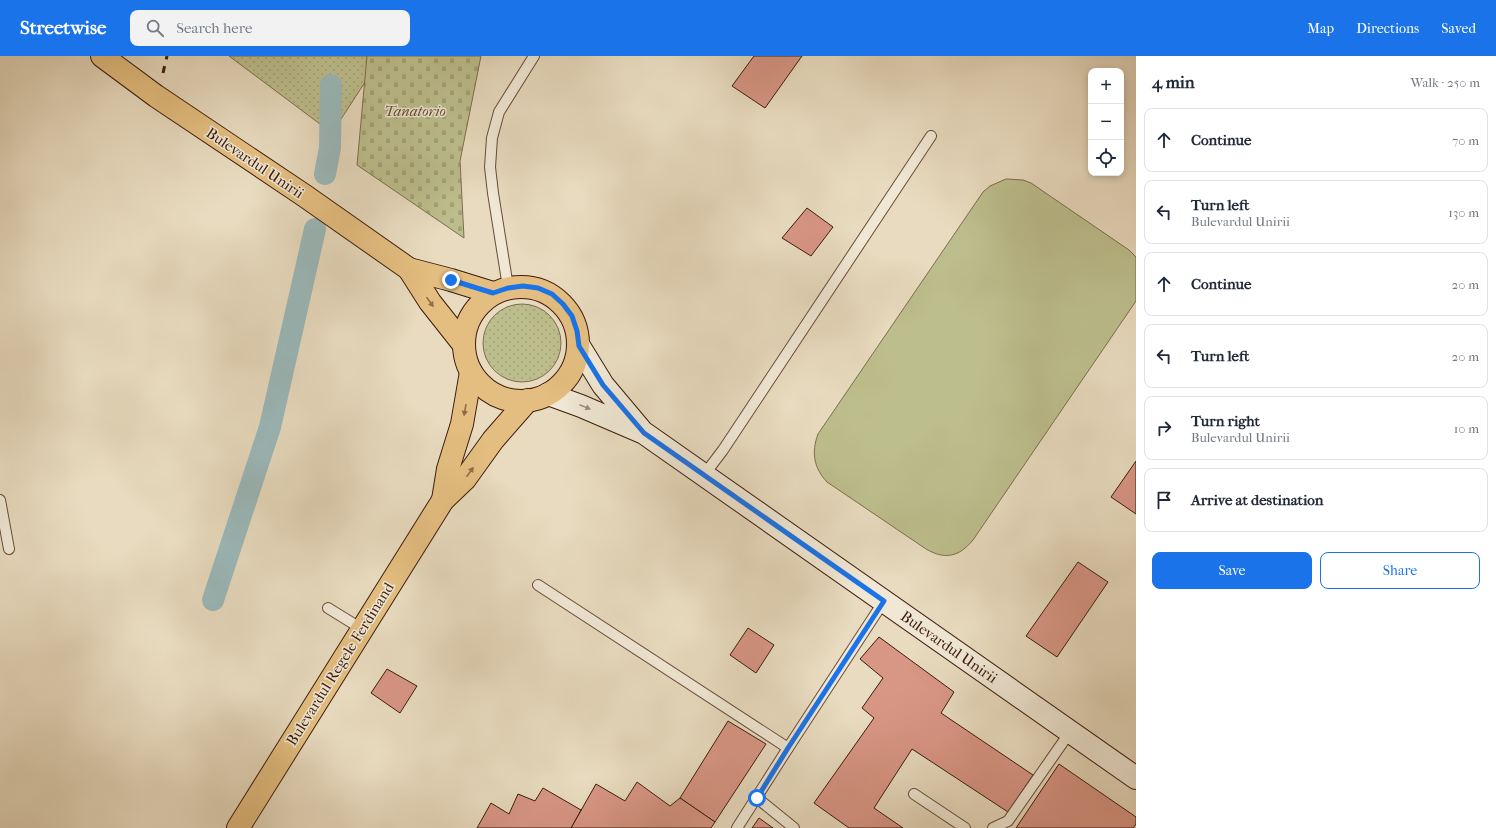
<!DOCTYPE html>
<meta charset="utf-8">
<style>
:root{--surface:#fff;--page:#f2f2f3;--text:#1f2937;--muted:#747a83;--line:#e0e1e3;--accent:#1a73e8}
body{margin:0;font-family:"IM FELL French Canon",serif;background:var(--page);color:var(--text)}
.controls{position:absolute;right:12px;top:12px;display:grid;overflow:hidden;border-radius:8px;box-shadow:0 2px 6px #0003}
.controls button{width:36px;height:36px;display:grid;place-items:center;padding:0;border:0;border-bottom:1px solid var(--line);background:var(--surface);color:var(--text);font:20px sans-serif}
.stop{position:absolute;width:12px;height:12px;margin:-9px;border:3px solid #1a73e8;border-radius:50%;background:#fff}
.stop.end{background:#1a73e8;border-color:#fff;box-shadow:0 1px 4px #0008}
.list{margin:0;padding:0;list-style:none}
h2{display:flex;justify-content:space-between;align-items:center;height:52px;margin:0;padding:0 16px;font-size:17px}
h2 small{font-size:13px;font-weight:400;color:var(--muted)}
.list li{display:grid;grid-template-columns:26px 1fr auto;gap:12px;align-items:center;box-sizing:border-box;height:64px;margin:0 8px 8px;padding:0 8px;border:1px solid var(--line);border-radius:8px}
.list b{display:block;font-size:15px;white-space:nowrap}
.list p{margin:0;font-size:13px;white-space:nowrap;color:var(--muted)}
.list em{font-size:13px;font-style:normal;color:var(--muted)}
.actions{display:flex;gap:8px;padding:12px 16px}
.actions a{flex:1;padding:9px 0;border:1px solid var(--accent);border-radius:8px;text-align:center;font-size:14px;color:var(--accent)}
.actions .main{background:var(--accent);color:#fff}
.icon{flex:none;width:22px;height:22px;fill:none;stroke:currentColor;stroke-width:2;stroke-linecap:round;stroke-linejoin:round}
.map{position:relative;flex:none;width:1136px;height:772px;overflow:hidden}
header{display:flex;align-items:center;gap:24px;box-sizing:border-box;height:56px;padding:0 20px;background:var(--accent);color:#fff}
header strong{font-size:19px}
nav{display:flex;gap:22px;margin-inline-start:auto;font-size:14px}
.search{width:280px;height:36px;background:var(--page);display:flex;align-items:center;gap:10px;box-sizing:border-box;padding:0 14px;border-radius:8px;color:var(--muted);font-size:15px}
main{display:flex}
aside{flex:1;background:var(--surface)}
.map>svg:first-child{display:block}
.grass{fill:url(#grass-dots);stroke:#7d6d4d}
.cemetery{fill:url(#cemetery-stones);stroke:#7d6d4d}
.pitch{fill:#bdbe8d;stroke:#7d6d4d}
.lines{fill:none;stroke-linecap:round;stroke-linejoin:round}
.canal{stroke:#9bb9bb;stroke-width:22}
.building{fill:#d89685;stroke:#3d1c0d}
.service-casing{stroke:#684c3a;stroke-width:12}
.secondary-casing{stroke:#3d1c0d;stroke-width:24}
.primary-casing{stroke:#3d1c0d;stroke-width:24}
.service{stroke:#f0e8d5;stroke-width:10}
.secondary{stroke:#f0e8d5;stroke-width:22}
.primary{stroke:#e4be80;stroke-width:22}
.rail{stroke:#3d1c0d;stroke-width:3;stroke-dasharray:7 7;stroke-linecap:butt}
.oneway{fill:#906d46}
.oneway2{fill:#9f8c7b}
.route{stroke:#1a73e8;stroke-width:5}
.labels{text-anchor:middle;stroke-width:3;stroke-linejoin:round;paint-order:stroke}
.park-label{font-size:15px;font-style:italic;fill:#634d33;stroke:#f0e8d5}
.street-label{font-size:15px;fill:#3d1c0d;stroke:#f0e8d5}
</style>
<header>
<strong>Streetwise</strong>
<div class="search"><svg class="icon" aria-label="search" viewBox="0 0 24 24"><circle cx="10" cy="10" r="6"/><path d="M15 15l6 6"/></svg>Search here</div>
<nav><a>Map</a><a>Directions</a><a>Saved</a></nav>
</header>
<main>
<div class="map">
<svg width="1136" height="772" viewBox="0 0 1136 772">
<defs>
<pattern id="grass-dots" width="8" height="8" patternUnits="userSpaceOnUse"><rect width="8" height="8" fill="#bdbe8d"/><path d="M2 2h.1M6 6h.1" fill="none" stroke="#a3a378" stroke-width="1.8" stroke-linecap="round"/></pattern>
<pattern id="cemetery-stones" width="16" height="16" patternUnits="userSpaceOnUse"><rect width="16" height="16" fill="#bdbe8d"/><path d="M2 7V4a2 2 0 0 1 4 0v3zM10 15v-3a2 2 0 0 1 4 0v3z" fill="#a3a378"/></pattern>
</defs>
<rect width="100%" height="100%" fill="#e8dbbf"/>
<filter id="stains"><feTurbulence type="fractalNoise" baseFrequency=".005" numOctaves="4"/><feColorMatrix values="0 0 0 0 .2 0 0 0 0 .09 0 0 0 0 .02 0 0 0 .5 -.17"/></filter>
<radialGradient id="worn" r=".72"><stop offset=".6" stop-color="#630" stop-opacity="0"/><stop offset="1" stop-color="#630" stop-opacity=".3"/></radialGradient>
<g class="grass">
<polygon points="229,0 382,0 332,77"/>
<circle cx="522" cy="287" r="39"/>
</g>
<polygon class="cemetery" points="367,0 481,0 460,105 464,182 357,109"/>
<path class="pitch" d="M1006 123 1023 124 1031 127 1129 194 1136 201V245L973 484C959 501 945 504 926 493L827 426C814 412 811 397 818 378L983 136 990 130Z"/>
<g class="lines">
<g class="canal">
<polyline points="325,118 330,92 331,29"/>
<polyline points="213,544 270,371 315,173"/>
</g>
</g>
<g class="building">
<polygon points="754,0 802,0 765,52 732,30"/>
<polygon points="807,152 833,171 811,200 782,182"/>
<polygon points="1136,405 1136,458 1111,441"/>
<polygon points="1078,506 1108,526 1057,601 1026,580"/>
<polygon points="748,572 774,589 756,617 730,599"/>
<polygon points="879,581 954,636 941,657 1033,719 1008,756 912,693 874,752 903,772 849,772 814,747 874,662 862,652 883,622 860,603"/>
<polygon points="387,613 417,630 400,657 371,637"/>
<polygon points="728,665 766,688 715,766 680,742"/>
<polygon points="1059,708 1136,761 1136,768 1133,772 1016,772"/>
<polygon points="637,726 670,750 680,742 715,766 711,772 571,772 596,728 625,745"/>
<polygon points="543,732 581,754 571,772 477,772 491,747 509,758 518,738 535,745"/>
<polygon points="759,762 773,772 752,772"/>
</g>
<g class="lines">
<defs>
<g id="service">
<polyline points="508,231 493,137 490,111 492,82 499,56 534,0"/>
<polyline points="704,419 723,394 931,80"/>
<polyline points="0,444 9,493"/>
<polyline points="538,529 788,692"/>
<polyline points="328,552 362,573"/>
<polyline points="914,738 965,772"/>
<polyline points="757,742 794,772"/>
<polyline points="737,772 788,692 884,545"/>
<polyline points="993,772 1008,765 1070,676"/>
</g>
<g id="secondary">
<polyline points="579,290 603,329 640,373"/>
<polyline points="548,338 581,350 644,377 1136,722"/>
</g>
<g id="primary">
<polyline points="102,0 156,40 305,140 409,213 451,224 493,237"/>
<polyline points="409,213 430,246 464,289"/>
<circle cx="521" cy="288" r="57"/>
<polyline points="443,444 448,413 462,368 471,316"/>
<polyline points="238,772 443,444 465,423 493,384 528,344"/>
</g>
</defs>
<use href="#service" class="service-casing"/>
<use href="#secondary" class="secondary-casing"/>
<use href="#primary" class="primary-casing"/>
<use href="#service" class="service"/>
<use href="#secondary" class="secondary"/>
<use href="#primary" class="primary"/>
<polyline class="rail" points="163,17 167,0"/>
</g>
<defs><path id="oneway-solid" d="M-6-.8H1V-3.2L6.5 0L1 3.2V.8H-6Z"/></defs>
<g class="oneway">
<use href="#oneway-solid" transform="translate(430 246) rotate(54)"/>
<use href="#oneway-solid" transform="translate(465 354) rotate(100)"/>
<use href="#oneway-solid" transform="translate(470 416) rotate(-54)"/>
</g>
<use class="oneway2" href="#oneway-solid" transform="translate(585 351) rotate(22)"/>
<g class="lines">
<polyline class="route" points="451,224 493,237 508,232 523,230 538,232 552,238 563,248 572,260 577,275 579,290 603,329 644,377 884,545 788,692 757,742"/>
</g>
<g class="labels">
<g class="park-label">
<text x="415" y="60">Tanatorio</text>
</g>
<g class="street-label">
<text transform="translate(255 107) rotate(34)" y="5">Bulevardul Unirii</text>
<text transform="translate(949 591) rotate(35)" y="5">Bulevardul Unirii</text>
<text transform="translate(340 608) rotate(-58)" y="5">Bulevardul Regele Ferdinand</text>
</g>
</g>
<rect width="100%" height="100%" filter="url(#stains)"/>
<rect width="100%" height="100%" fill="url(#worn)"/>
</svg>
<div class="controls">
<button>+</button>
<button>−</button>
<button><svg class="icon" aria-label="locate" viewBox="0 0 24 24"><circle cx="12" cy="12" r="6"/><path d="M12 2v4M12 18v4M2 12h4M18 12h4"/></svg></button>
</div>
<div class="stop" style="left:757px;top:742px"></div>
<div class="stop end" style="left:451px;top:224px"></div>
</div>
<aside>
<h2>4 min<small>Walk · 250 m</small></h2>
<ul class="list">
<li><svg class="icon" aria-label="ahead" viewBox="0 0 24 24"><path d="M12 20V5M6 11l6-6 6 6"/></svg><div><b>Continue</b></div><em>70 m</em></li>
<li><svg class="icon" aria-label="left" viewBox="0 0 24 24"><path d="M17 20v-9H6M10 6l-5 5 5 5"/></svg><div><b>Turn left</b><p>Bulevardul Unirii</p></div><em>130 m</em></li>
<li><svg class="icon" aria-label="ahead" viewBox="0 0 24 24"><path d="M12 20V5M6 11l6-6 6 6"/></svg><div><b>Continue</b></div><em>20 m</em></li>
<li><svg class="icon" aria-label="left" viewBox="0 0 24 24"><path d="M17 20v-9H6M10 6l-5 5 5 5"/></svg><div><b>Turn left</b></div><em>20 m</em></li>
<li><svg class="icon" aria-label="right" viewBox="0 0 24 24"><path d="M7 20v-9h11M14 6l5 5-5 5"/></svg><div><b>Turn right</b><p>Bulevardul Unirii</p></div><em>10 m</em></li>
<li><svg class="icon" aria-label="arrive" viewBox="0 0 24 24"><path d="M6 21V4h12l-3 4 3 4H6"/></svg><div><b>Arrive at destination</b></div></li>
</ul>
<div class="actions"><a class="main">Save</a><a>Share</a></div>
</aside>
</main>
